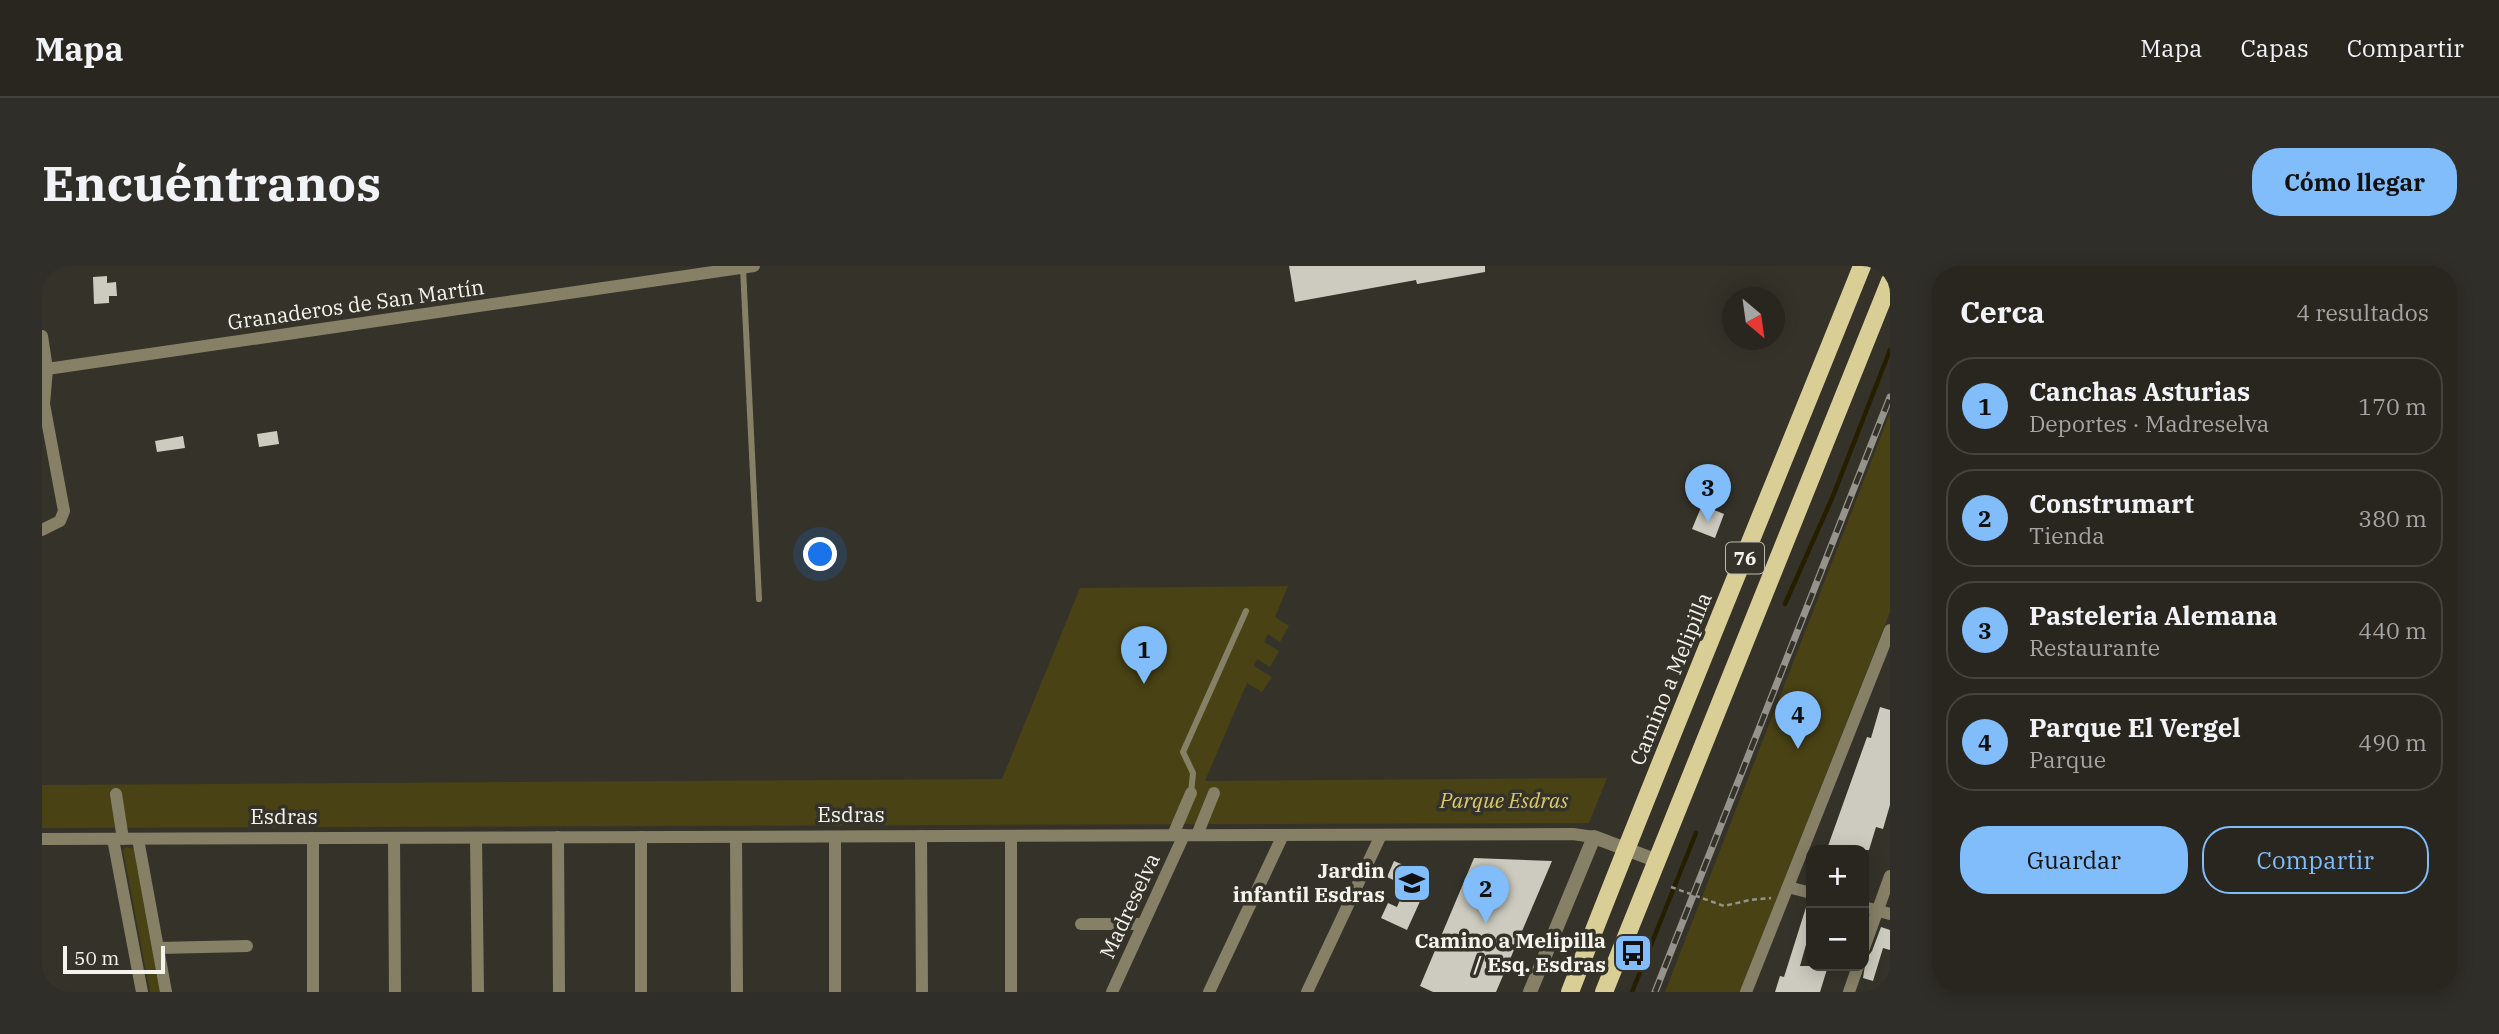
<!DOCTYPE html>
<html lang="es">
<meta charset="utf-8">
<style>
:root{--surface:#28261f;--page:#302e28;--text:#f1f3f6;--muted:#a5a5a4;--line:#44433d;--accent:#80bdfa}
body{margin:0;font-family:"IBM Plex Serif",serif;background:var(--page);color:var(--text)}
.controls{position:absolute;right:21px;bottom:21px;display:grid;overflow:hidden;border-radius:14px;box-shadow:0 4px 18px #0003}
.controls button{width:63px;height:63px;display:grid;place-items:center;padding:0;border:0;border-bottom:2px solid var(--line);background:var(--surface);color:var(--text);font:35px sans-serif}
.compass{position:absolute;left:1680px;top:21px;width:63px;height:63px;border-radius:50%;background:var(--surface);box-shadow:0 4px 18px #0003;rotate:151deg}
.scale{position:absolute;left:21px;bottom:18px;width:102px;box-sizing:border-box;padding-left:7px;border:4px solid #f4f3ec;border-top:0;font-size:19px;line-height:24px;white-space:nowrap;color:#f4f3ec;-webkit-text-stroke:5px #353329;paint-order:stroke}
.you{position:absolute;left:779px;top:289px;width:24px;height:24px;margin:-18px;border:5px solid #fff;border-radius:50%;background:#1a73e8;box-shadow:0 0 0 10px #1a73e833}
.badge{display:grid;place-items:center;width:46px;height:46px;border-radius:50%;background:var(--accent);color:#111;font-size:23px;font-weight:700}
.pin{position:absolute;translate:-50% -58px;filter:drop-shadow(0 2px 4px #0008)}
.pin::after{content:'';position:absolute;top:37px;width:24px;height:21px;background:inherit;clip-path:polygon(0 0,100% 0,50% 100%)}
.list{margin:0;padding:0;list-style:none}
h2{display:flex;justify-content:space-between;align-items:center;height:91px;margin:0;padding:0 28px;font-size:30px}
h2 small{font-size:23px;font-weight:400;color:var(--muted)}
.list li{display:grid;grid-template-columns:46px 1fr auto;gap:21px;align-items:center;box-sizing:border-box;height:98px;margin:0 14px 14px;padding:0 14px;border:2px solid var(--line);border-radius:28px}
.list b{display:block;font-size:26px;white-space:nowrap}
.list p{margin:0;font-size:23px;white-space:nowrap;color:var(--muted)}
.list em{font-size:23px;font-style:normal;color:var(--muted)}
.actions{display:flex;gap:14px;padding:21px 28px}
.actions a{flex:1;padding:16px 0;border:2px solid var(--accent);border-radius:28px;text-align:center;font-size:24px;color:var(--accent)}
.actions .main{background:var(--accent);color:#111}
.map{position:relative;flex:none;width:1848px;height:726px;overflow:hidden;border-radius:28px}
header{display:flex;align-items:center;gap:42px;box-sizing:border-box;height:98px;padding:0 35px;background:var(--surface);border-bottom:2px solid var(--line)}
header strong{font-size:33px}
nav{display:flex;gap:38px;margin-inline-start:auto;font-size:24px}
.intro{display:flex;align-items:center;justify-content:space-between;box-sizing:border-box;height:168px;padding:0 42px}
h1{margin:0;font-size:49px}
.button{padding:18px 32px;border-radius:28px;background:var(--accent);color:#111;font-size:24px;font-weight:700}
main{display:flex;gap:42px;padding:0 42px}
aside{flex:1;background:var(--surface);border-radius:28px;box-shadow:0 4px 18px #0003}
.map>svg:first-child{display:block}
.green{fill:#494215}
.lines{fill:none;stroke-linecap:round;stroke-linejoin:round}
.stream{stroke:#251f00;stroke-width:4.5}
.building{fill:#cdcbbf}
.path{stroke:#94938a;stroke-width:2.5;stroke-dasharray:5 3.5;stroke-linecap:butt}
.service{stroke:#868166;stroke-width:6}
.minor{stroke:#868166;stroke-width:12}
.tertiary{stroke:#868166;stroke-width:14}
.primary{stroke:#d9cf96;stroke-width:18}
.rail-casing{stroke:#95938b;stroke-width:7}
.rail{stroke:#353329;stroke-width:4.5;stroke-dasharray:13;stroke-linecap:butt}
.labels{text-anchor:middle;stroke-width:7;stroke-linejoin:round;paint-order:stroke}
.shield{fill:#353329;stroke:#bbb9b2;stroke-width:2}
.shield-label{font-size:19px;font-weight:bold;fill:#f4f3ec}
.street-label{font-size:21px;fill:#f4f3ec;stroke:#353329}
.park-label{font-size:21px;font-style:italic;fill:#dbca6a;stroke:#353329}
.poi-label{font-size:21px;font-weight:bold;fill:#f4f3ec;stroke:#353329;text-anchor:end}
</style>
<header>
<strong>Mapa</strong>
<nav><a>Mapa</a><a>Capas</a><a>Compartir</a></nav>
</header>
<div class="intro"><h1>Encuéntranos</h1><a class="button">Cómo llegar</a></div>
<main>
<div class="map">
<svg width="1848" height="726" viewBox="0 0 1848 726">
<rect width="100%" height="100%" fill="#353329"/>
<g class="green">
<polygon points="1848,147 1848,346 1698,726 1623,726"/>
<polygon points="1246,320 1233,351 1247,360 1238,376 1226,368 1222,376 1237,385 1228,401 1215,393 1212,400 1230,411 1220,426 1205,417 1163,515 1565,512 1547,557 0,562 0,519 960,513 1038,322"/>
<polygon points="84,581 92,583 119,726 108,726 81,584"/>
</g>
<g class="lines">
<g class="stream">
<polyline points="1743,338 1791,230 1848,84"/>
<polyline points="1590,726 1654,567"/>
</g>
</g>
<g class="building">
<polygon points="1247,0 1443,0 1443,6 1375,18 1374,14 1253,36"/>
<polygon points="65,10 65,17 74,16 75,30 67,30 67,37 52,38 51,11"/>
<polygon points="235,165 237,178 217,181 215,168"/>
<polygon points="141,170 143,182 115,186 113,175"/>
<polygon points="1660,239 1682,248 1673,272 1650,263"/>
<polygon points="1838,441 1848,444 1848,539 1841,563 1834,561 1827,584 1801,584 1786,580 1825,471 1829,472"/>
<polygon points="1432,592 1510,595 1454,726 1391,726 1378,720"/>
<polygon points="1352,595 1389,611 1365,664 1339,652 1346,637 1355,641 1364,620 1345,611"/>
<polygon points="1766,635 1769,636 1769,661 1758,700 1786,700 1778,726 1733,726 1738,710 1742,711"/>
<polygon points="1839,661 1848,664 1848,684 1841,682 1831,715 1821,712 1824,693 1830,685"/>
</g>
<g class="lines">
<polyline class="path" points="1629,621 1682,640 1708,634 1729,632"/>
<g class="service">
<polyline points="701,2 717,333"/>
<polyline points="1149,527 1151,507 1141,486 1204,345"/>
</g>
<g class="minor">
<polyline points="0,70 5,103 2,138 22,245 18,255 0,264"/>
<polyline points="5,103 712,0"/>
<polyline points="74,528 81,573"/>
<polyline points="1131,569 1149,527"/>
<polyline points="1155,569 1172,527"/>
<polyline points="879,570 880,726"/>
<polyline points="969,570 969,726"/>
<polyline points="516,571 517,726"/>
<polyline points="599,571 599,726"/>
<polyline points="694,571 695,726"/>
<polyline points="793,571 793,726"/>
<polyline points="271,572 271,726"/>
<polyline points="352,572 353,726"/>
<polyline points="434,572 436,726"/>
<polyline points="0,573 1531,568 1552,571"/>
<polyline points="71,573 100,726"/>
<polyline points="96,573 124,726"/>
<polyline points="1746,621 1769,627"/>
<polyline points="1822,641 1848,648"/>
<polyline points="1039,658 1101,658"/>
<polyline points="116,682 205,680"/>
<polyline points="1822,682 1848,610"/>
<polyline points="1070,726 1142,569"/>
<polyline points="1167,726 1241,569"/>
<polyline points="1265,726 1339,569"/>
<polyline points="1704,726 1848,364"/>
<polyline points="1807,726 1816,700"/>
</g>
<polyline class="tertiary" points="1488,726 1552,571 1613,594"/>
<g class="primary">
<path d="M1528 726C1622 483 1723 242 1820 0"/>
<polyline points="1562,726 1848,15"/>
</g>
<defs>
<polyline id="rail" points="1613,726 1848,131"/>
</defs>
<use href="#rail" class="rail-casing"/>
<use href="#rail" class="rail"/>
</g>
<defs>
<symbol id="school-square" viewBox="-11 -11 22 22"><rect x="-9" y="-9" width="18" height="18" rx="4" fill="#80bdfa" stroke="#353329"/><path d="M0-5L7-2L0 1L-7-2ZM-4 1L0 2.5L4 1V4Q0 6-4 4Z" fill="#111"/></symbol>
<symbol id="bus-square" viewBox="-11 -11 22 22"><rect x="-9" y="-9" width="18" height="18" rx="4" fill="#80bdfa" stroke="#353329"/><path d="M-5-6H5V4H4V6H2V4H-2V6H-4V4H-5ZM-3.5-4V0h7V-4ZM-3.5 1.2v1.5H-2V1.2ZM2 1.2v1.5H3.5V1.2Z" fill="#111"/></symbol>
</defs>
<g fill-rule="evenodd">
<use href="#school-square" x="1348" y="595" width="44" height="44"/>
<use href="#bus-square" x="1569" y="665" width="44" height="44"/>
</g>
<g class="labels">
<rect class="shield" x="1684" y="276.5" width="38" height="31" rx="5"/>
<g class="shield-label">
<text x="1703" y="299">76</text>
</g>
<g class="street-label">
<text transform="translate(314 39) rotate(-8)" y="7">Granaderos de San Martín</text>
<text transform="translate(1629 413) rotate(-68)" y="7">Camino a Melipilla</text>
<text x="809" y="556">Esdras</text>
<text x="242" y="558">Esdras</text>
<text transform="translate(1088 640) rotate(-65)" y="7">Madreselva</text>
</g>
<g class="park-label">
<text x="1462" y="542">Parque Esdras</text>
</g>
<g class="poi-label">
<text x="1343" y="612">Jardin<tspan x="1343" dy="24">infantil Esdras</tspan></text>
<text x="1564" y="682">Camino a Melipilla<tspan x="1564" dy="24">/ Esq. Esdras</tspan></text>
</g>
</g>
</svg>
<div class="controls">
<button>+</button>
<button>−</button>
</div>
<svg class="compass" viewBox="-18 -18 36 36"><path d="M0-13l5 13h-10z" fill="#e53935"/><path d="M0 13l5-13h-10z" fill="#a5a5a4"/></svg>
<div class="scale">50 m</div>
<div class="you"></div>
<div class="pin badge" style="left:1102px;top:418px">1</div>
<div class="pin badge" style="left:1444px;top:657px">2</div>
<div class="pin badge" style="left:1666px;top:256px">3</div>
<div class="pin badge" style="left:1756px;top:483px">4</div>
</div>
<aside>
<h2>Cerca<small>4 resultados</small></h2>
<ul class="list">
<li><span class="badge">1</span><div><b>Canchas Asturias</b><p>Deportes · Madreselva</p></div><em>170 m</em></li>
<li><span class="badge">2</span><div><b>Construmart</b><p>Tienda</p></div><em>380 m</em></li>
<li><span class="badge">3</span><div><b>Pasteleria Alemana</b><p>Restaurante</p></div><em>440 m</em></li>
<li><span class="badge">4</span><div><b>Parque El Vergel</b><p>Parque</p></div><em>490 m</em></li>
</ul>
<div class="actions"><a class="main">Guardar</a><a>Compartir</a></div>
</aside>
</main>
